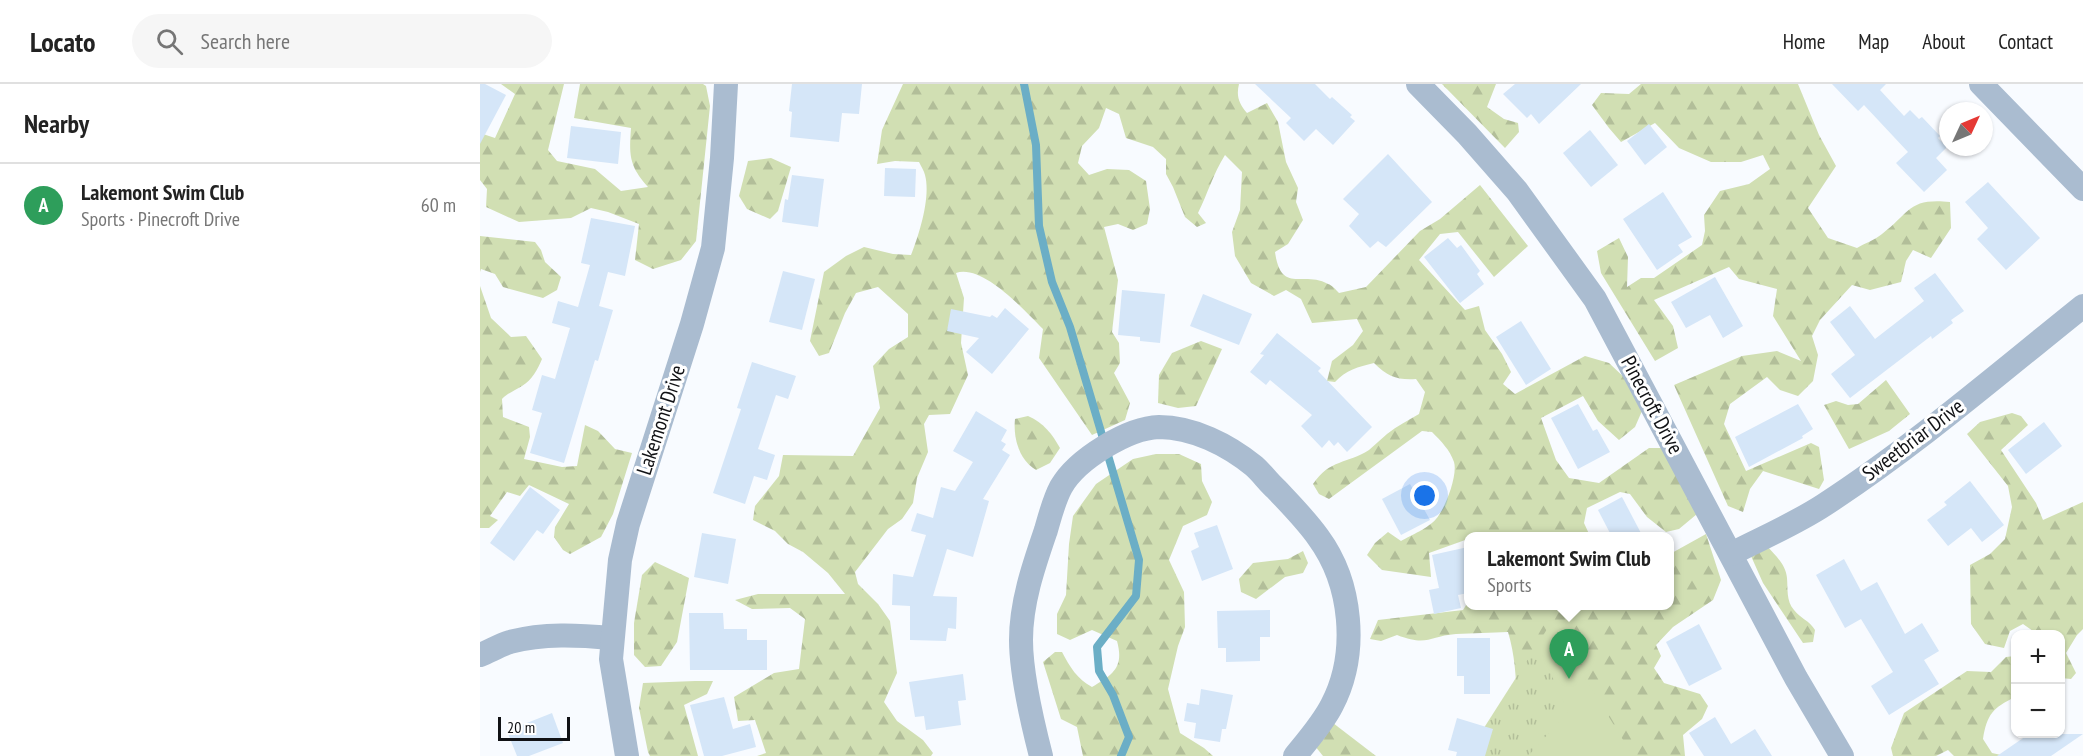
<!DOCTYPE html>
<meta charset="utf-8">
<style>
:root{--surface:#fff;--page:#f6f6f6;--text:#222;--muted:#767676;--line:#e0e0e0;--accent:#d93025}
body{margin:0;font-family:"PT Sans Narrow",sans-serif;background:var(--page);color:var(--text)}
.controls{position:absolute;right:18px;bottom:18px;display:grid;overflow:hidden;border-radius:12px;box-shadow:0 2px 4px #0004}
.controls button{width:54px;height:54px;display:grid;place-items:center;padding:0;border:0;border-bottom:2px solid var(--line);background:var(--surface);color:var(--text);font:30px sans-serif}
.compass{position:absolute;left:1459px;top:18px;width:54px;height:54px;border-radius:50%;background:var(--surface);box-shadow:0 2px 4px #0004;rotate:46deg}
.scale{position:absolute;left:18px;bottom:15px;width:72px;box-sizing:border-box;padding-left:6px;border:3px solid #111215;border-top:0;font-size:16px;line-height:21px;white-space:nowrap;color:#111215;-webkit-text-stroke:4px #fff;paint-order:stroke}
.you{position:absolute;left:945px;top:412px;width:21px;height:21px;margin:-15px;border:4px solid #fff;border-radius:50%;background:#1a73e8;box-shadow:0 0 0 9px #1a73e833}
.badge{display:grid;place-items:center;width:39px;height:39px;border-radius:50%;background:var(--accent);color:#fff;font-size:20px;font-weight:700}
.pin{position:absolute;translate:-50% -50px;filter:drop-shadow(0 2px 3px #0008)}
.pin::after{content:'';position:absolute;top:32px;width:21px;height:18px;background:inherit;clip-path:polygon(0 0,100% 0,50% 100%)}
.popup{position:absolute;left:984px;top:448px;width:210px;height:78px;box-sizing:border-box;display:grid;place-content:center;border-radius:12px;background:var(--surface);filter:drop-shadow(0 2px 4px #0005);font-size:20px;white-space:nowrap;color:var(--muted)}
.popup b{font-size:22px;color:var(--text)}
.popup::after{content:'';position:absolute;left:50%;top:100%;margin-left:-12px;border:12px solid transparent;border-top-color:var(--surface)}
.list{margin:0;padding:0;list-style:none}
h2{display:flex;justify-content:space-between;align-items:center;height:78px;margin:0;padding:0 24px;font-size:26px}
h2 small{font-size:20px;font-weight:400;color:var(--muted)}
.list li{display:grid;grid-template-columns:39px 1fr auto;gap:18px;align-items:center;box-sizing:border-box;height:84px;padding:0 24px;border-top:2px solid var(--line)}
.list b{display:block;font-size:22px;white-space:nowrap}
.list p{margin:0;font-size:20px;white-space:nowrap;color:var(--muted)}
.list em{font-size:20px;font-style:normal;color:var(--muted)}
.icon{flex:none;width:33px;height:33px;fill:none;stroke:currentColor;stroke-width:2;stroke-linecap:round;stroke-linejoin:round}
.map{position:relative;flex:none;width:1603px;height:672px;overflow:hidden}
header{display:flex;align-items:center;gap:36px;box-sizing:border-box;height:84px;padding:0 30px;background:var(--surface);border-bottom:2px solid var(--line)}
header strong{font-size:28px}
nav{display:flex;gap:33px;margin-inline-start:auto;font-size:21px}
.search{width:420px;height:54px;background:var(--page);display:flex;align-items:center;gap:15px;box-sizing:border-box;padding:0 21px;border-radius:33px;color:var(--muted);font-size:22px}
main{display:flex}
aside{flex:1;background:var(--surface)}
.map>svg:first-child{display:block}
.forest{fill:url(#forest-firs)}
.park{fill:url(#park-tufts)}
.pitch{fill:#d1dfb3}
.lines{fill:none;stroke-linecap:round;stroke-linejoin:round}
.stream{stroke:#6baec6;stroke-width:8}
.building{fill:#d5e6f8}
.minor{stroke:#aabcd0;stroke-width:24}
.labels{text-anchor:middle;stroke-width:6;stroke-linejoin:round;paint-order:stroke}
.street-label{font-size:21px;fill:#111215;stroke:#fff}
</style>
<header>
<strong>Locato</strong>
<div class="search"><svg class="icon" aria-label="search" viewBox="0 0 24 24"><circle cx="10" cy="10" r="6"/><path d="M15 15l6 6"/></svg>Search here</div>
<nav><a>Home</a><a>Map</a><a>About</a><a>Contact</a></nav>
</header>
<main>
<aside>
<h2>Nearby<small></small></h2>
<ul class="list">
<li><span class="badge" style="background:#2e9e5b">A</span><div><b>Lakemont Swim Club</b><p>Sports · Pinecroft Drive</p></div><em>60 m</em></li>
</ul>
</aside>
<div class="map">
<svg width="1603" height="672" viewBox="0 0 1603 672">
<defs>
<pattern id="forest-firs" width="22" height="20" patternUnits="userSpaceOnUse" patternTransform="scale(1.5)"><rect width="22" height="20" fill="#d1dfb3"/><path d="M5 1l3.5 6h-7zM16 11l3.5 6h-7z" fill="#b2be99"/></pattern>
<pattern id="park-tufts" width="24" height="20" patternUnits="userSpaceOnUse" patternTransform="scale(1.5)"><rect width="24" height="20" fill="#d1dfb3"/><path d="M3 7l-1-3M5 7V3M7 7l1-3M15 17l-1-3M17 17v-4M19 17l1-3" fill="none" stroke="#b2be99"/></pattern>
</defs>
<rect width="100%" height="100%" fill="#f8fbff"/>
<g class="forest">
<path d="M21 0H84L68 66 77 77 115 85 141 107 168 103C149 82 149 71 151 44L94 34 100 0H223L226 2 230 22 216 157 201 176 173 185 155 176 159 140 128 128 111 124 91 134 39 138 6 123 7 105 0 96V49L15 54 35 10Z"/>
<path d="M423 0H759C756 12 759 20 767 29L787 19 798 38 806 78 818 104 816 118 823 136 808 160 795 168C801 211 823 186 848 200 852 201 856 206 859 209L886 203 940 147 960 135 1000 101 1048 162 1014 193 978 148 960 150 939 176 985 226 999 222 1005 246 1022 270 1031 288 1023 300 1035 310 1105 272 1129 279 1149 298 1162 327 1155 343 1139 356 1118 337 1103 312 1061 334 1076 376 1089 394 1119 399 1169 364H1185L1217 430 1199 445 1186 448 1167 433 1150 410 1140 408 1107 424 1104 439 1110 452H988V455L949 469 951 493 902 486 887 471 895 459 908 448 921 457C930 452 950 443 956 435 965 425 978 391 974 378 970 366 961 357 952 348L942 347 849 415 839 410 833 400C850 375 867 380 889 366 895 361 901 355 907 350 917 342 929 336 939 330L945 308 936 295C917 296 908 293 894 279 878 283 866 286 855 298L847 297 852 277 873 261 883 247 877 235 832 239 821 215 806 206 794 212 771 199 755 172 752 148 760 126 762 88 745 71C733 90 728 109 718 129L726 139 717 143 705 133 693 103 686 90V75L673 63 646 54 639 30 626 24 619 44 602 62 598 79 609 91 627 85 649 86 666 97 670 125 667 140 653 146 638 140 624 143 638 196 632 248 639 259 640 279 634 289 650 319 645 336 612 351 559 274 563 245C545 227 503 180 476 189L484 214 481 259 488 291 470 330 449 331 444 340 448 368 437 394 433 419 422 435 408 445 375 488 378 500 398 520 410 537 417 589 404 618 417 637 443 656 453 669 451 672H277L286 669 275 636 258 637 254 613 294 589 319 585 325 535 310 524 272 525 255 516 278 510H365L348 489 323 468 308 460 295 447 273 436 275 422 299 392 303 371 373 372 400 324 393 282 409 265 428 253V230L398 203 376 209 365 229 349 269 339 272 330 257 344 188 366 172 384 163 413 170 431 171C439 151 451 113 445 91 444 87 441 82 439 78L415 77 397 80 402 46Z"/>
<polygon points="962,0 1016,0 1007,23 1024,35 1038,39 1039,48 1025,64"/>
<path d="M1161 0H1318L1339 51 1356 82 1328 124 1348 154 1377 164C1385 159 1395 156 1402 150 1431 128 1428 114 1470 118L1471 144 1451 174 1433 166 1426 177 1421 198 1390 206 1372 201 1340 236 1332 252 1338 271 1333 297 1318 312 1300 306 1287 293 1250 320 1244 340 1266 387 1331 359 1339 363 1344 396 1339 405 1283 387 1270 405 1263 428 1248 422 1194 301 1262 272 1297 267 1321 277 1293 232 1297 205 1259 195 1249 183 1174 216 1193 242 1198 264 1175 277 1121 189 1117 167 1139 154 1148 173 1147 203 1161 194H1174L1222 161 1225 147 1224 131 1240 107 1269 100 1290 85 1283 71 1261 78H1231L1199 64 1175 39 1141 58 1129 44 1112 21 1121 9 1149 10Z"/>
<polygon points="291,74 311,83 298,127 290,135 267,125 259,112 268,77"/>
<polygon points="0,152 55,158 61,166 65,178 81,193 77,206 63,214 23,203 15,190 1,185 0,188"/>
<path d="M0 202 11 234 31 253 46 252 62 275C58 285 52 296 42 302 34 307 28 309 22 315L23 333 49 343 50 353 44 375 82 383 97 382 105 341 118 347 135 365 152 369 133 430 121 453 90 470 83 466 74 453 75 443 89 420 49 401 40 412 27 408 10 432 18 436 9 444H0Z"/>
<polygon points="721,257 742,265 716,322 698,324 678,319 679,291 692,269"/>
<polygon points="1406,296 1430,330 1409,347 1369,365 1344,321 1356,317 1368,321 1378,320"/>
<polygon points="1532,329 1541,332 1548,341 1521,366 1556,419 1563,436 1603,418 1603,545 1597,551 1586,569 1596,589 1591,595 1581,594 1580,550 1557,550 1543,540 1530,547 1524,564 1505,560 1491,540 1490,481 1510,470 1525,455 1532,423 1528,402 1487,350 1500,338"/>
<path d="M548 332C564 339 572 350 580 364L570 379 556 386C539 376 533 354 535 335Z"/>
<path d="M676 370H699L721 380 722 397 732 418 727 431 703 442 689 476 704 508 705 543 698 562 688 605 700 649 724 664 733 672H603L597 643 581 635 563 578 575 568H582C590 583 597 595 612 603 634 590 644 583 637 557L612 546 590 556 577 550V530L586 511 589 460 593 432 616 400 653 375Z"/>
<path d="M1226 450 1241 496 1233 516 1193 543 1176 561 1181 572 1174 584 1184 599 1220 610 1228 622 1222 635 1203 651 1205 672H1035C1036 631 1040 588 1028 548 1011 549 993 549 976 550 949 552 948 563 917 551L901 557 890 555 898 536 983 526 988 518V522H1190V470Z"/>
<path d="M1287 462C1296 472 1306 481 1307 494 1308 505 1306 517 1314 526 1320 534 1330 537 1335 546L1333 558 1323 559 1283 499 1271 472Z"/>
<polygon points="823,467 828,479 823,489 805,493 776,515 761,508 759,495 773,479 808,475"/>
<polygon points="175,478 209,494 197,558 181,582 165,583 154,571 154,539 162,491"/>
<path d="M1535 572V613C1513 624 1507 630 1503 655L1512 669 1526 672H1474L1468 666 1456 672H1413L1411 664 1424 629 1487 587 1511 588 1526 573Z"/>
<polygon points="215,597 233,597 227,610 204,621 218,672 170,672 168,668 159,624 163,599"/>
<polygon points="853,639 896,672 843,672 835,662"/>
</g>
<polygon class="park" points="1071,539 1151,672 986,672"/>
<polygon class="pitch" points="1071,539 1153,672 1048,672 1088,628 1058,561"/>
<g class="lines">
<polyline class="stream" points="544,0 556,61 559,142 572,198 590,243 659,476 656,512 617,563 619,587 633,611 649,653 641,672"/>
</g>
<g class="building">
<polygon points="0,0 5,0 26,11 0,60"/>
<polygon points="312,0 382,0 379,30 362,29 359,58 310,53 312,28 309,27"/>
<polygon points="775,0 835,0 850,15 852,13 872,31 870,33 875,37 853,61 836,45 824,57 806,39 811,34"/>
<polygon points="1035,0 1101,0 1059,40 1051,30 1047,34 1023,10"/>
<polygon points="1352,0 1406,0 1400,6 1424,32 1430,26 1439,35 1442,33 1460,52 1458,54 1467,63 1456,74 1467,86 1444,108 1416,79 1428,68 1384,21 1378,27"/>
<polygon points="1169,40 1187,63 1165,81 1147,57"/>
<polygon points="91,42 141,48 138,80 87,74"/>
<polygon points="1110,46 1138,81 1111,103 1083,69"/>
<polygon points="908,70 952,118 906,163 898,157 890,164 869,142 879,130 863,115"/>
<polygon points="405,84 436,85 435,113 404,112"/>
<polygon points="312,91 344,95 338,143 302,138 305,115 308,116"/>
<polygon points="1508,98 1560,154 1526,186 1497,155 1508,144 1485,118"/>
<polygon points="1183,108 1212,153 1198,161 1203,168 1177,186 1143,135"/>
<polygon points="111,134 155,142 145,192 128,188 119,222 133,226 118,277 115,276 84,379 50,369 62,329 52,326 62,291 75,295 90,244 72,239 78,217 98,223 110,181 101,179"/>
<polygon points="968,154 977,164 981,161 1000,187 997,190 1004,200 980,219 944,173"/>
<polygon points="303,187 335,195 322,246 289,238"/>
<polygon points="1455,189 1484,227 1471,236 1473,239 1452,255 1451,252 1370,314 1351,290 1375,271 1350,238 1370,222 1395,255 1444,217 1434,204"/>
<polygon points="1235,193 1263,242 1243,254 1230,231 1206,244 1191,218"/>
<polygon points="642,206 685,210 680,259 660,257 660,253 638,251"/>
<polygon points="723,210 772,230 759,261 710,242"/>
<polygon points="525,224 549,245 512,290 486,268 499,254 467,247 471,225 510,233 512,231 517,234"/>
<polygon points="1041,237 1071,285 1046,301 1016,253"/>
<polygon points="797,249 841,284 838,287 892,343 867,368 858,358 854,362 849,356 842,364 821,342 832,331 790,296 786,301 770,288 784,271 780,270"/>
<polygon points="272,278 316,292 308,315 296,311 278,365 295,371 287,396 274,392 265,420 233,409 261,325 257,324"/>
<polygon points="1098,320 1113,347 1117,345 1130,368 1098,385 1071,334"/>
<polygon points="1318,320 1333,345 1322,352 1323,354 1269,383 1255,353"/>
<polygon points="496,327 527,346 521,357 526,360 522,366 530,371 503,415 509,417 493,473 467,465 453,512 477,513 476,545 468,544 466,557 430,556 430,522 412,521 413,490 433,493 446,451 431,447 437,429 453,434 461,403 475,407 493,378 473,367"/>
<polygon points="1564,338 1582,362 1546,390 1528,366"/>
<polygon points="1490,397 1524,441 1502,458 1491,444 1468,462 1447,436 1467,421 1464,418"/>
<polygon points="930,400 950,436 921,451 902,415"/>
<polygon points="50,403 80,426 63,450 57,446 34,477 10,459"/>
<polygon points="1142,413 1163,453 1132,453 1118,426"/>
<polygon points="737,441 753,485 722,497 711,467 719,463 714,449"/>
<polygon points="222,449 256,455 248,500 214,493"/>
<polygon points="988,463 988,509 978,511 981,524 954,530 949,506 959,504 952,471"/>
<polygon points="1364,475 1381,507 1397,498 1425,550 1442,539 1459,567 1444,576 1459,600 1409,631 1391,602 1413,588 1381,535 1365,544 1336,491"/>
<polygon points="790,526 790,553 780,553 780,577 746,578 746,564 738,564 737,527"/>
<polygon points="209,529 243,529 244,545 267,545 267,556 287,556 287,586 210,586"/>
<polygon points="1219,540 1242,585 1209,602 1186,558"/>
<polygon points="977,554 1010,554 1010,610 984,610 984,592 977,592"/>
<polygon points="483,590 486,616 478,617 481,641 446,646 444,632 435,633 429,598"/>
<polygon points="721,605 753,611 746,645 742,645 740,658 714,654 716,639 704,637 707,619 719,621"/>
<polygon points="244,613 253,645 270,640 276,663 242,672 224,672 210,621"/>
<polygon points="72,629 83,659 49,672 37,672 27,647"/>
<polygon points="1235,633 1251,660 1275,645 1292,672 1224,672 1209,649"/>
<polygon points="977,634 1013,645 1005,672 976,672 977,668 968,666"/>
<polygon points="1549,650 1603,650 1571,672 1517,672"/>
</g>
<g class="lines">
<g class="minor">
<polyline points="938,0 987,50 1037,107 1115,215 1316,594 1362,672"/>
<polyline points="1501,0 1603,105"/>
<path d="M1251 470C1282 454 1315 440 1344 421 1436 361 1518 290 1603 222"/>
<path d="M0 571C10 567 20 561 30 558 64 549 98 551 132 554"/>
<polyline points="147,672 131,575 140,476 148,440 212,240 233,164 242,74 246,0"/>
<path d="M561 672C552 637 541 591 541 556 541 518 554 481 566 446 570 432 574 416 581 403 597 375 648 344 679 343 713 343 748 361 774 382 782 389 788 398 796 405 810 420 826 436 838 453 872 499 879 569 852 621 843 639 828 656 815 672"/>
</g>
</g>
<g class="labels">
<g class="street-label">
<text transform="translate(1172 321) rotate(62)" y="7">Pinecroft Drive</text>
<text transform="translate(181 336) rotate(-72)" y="7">Lakemont Drive</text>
<text transform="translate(1433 356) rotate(-37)" y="7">Sweetbriar Drive</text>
</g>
</g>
</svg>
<div class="controls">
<button>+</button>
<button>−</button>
</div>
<svg class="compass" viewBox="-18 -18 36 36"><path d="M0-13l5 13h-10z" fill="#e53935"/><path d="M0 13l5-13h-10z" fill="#767676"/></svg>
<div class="scale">20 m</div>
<div class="you"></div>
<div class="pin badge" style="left:1089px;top:595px;background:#2e9e5b">A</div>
<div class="popup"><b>Lakemont Swim Club</b>Sports</div>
</div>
</main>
